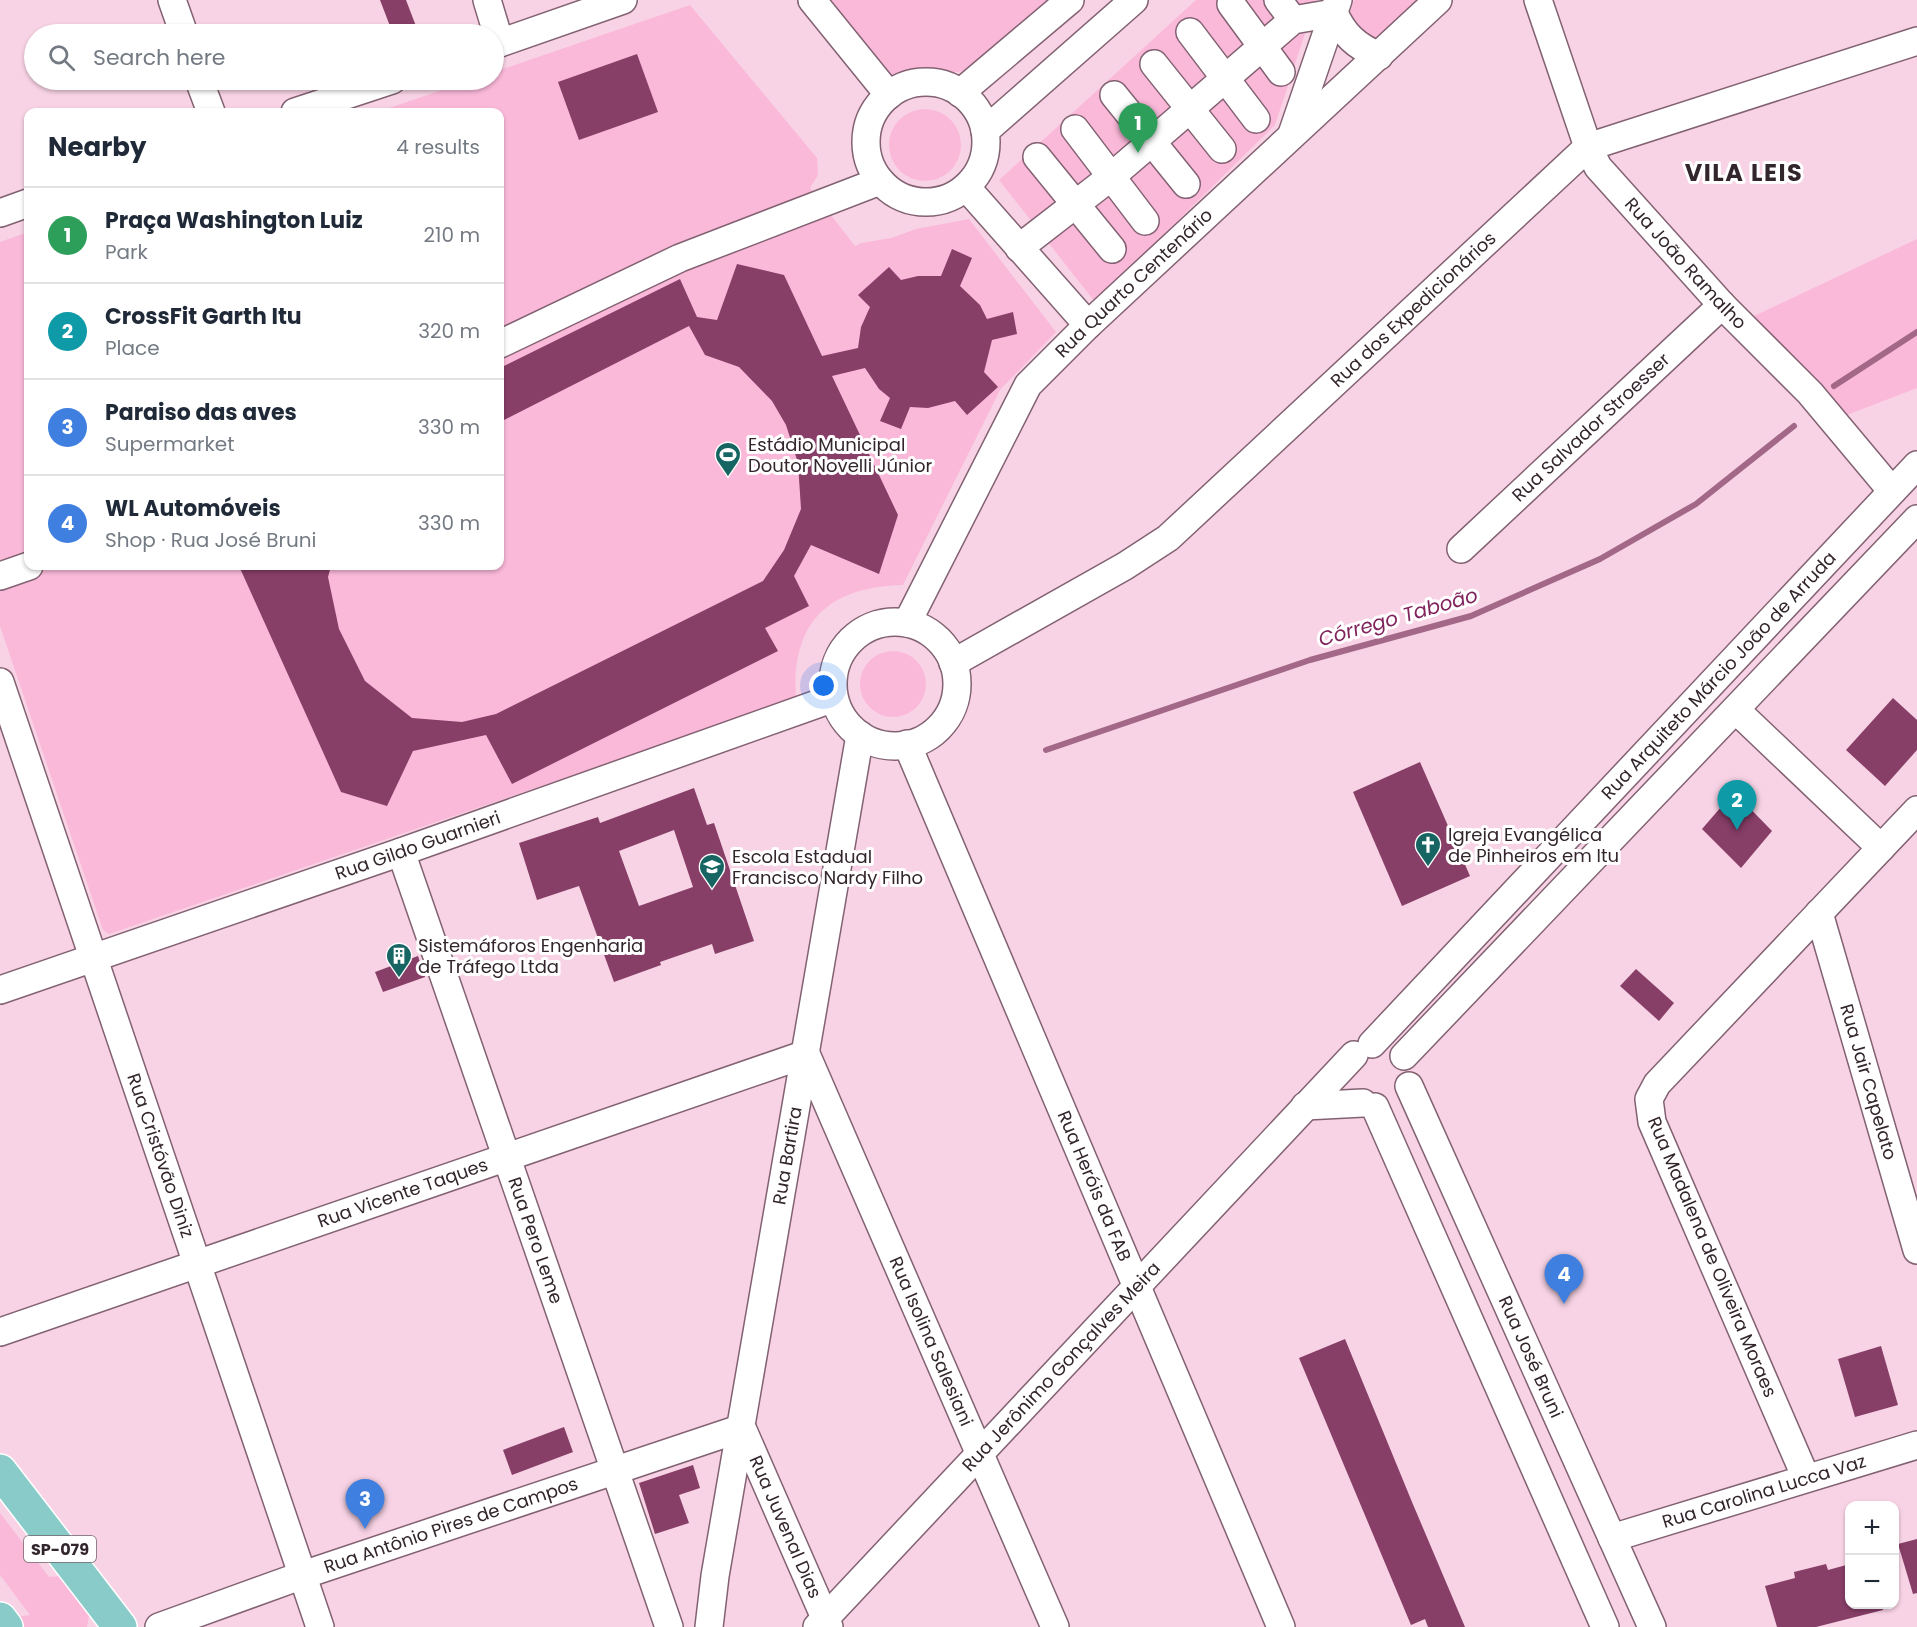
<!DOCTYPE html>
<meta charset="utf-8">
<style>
:root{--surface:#fff;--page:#f6f6f7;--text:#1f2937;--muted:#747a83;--line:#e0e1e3;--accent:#166563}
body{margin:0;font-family:Poppins,sans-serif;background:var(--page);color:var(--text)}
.controls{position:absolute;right:18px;bottom:18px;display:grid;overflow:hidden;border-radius:12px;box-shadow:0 2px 4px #0004}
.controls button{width:54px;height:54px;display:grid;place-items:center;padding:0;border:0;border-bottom:2px solid var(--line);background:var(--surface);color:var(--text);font:30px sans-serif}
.you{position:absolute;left:824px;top:686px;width:21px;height:21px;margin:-15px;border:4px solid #fff;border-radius:50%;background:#1a73e8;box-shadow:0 0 0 9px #1a73e833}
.badge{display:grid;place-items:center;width:39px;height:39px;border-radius:50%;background:var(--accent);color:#fff;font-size:20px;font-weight:700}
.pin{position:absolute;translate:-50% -50px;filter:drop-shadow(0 2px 3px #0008)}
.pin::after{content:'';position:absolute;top:32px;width:21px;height:18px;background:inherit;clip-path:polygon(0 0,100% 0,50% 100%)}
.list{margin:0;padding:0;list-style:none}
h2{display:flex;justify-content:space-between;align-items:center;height:78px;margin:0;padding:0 24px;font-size:26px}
h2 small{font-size:20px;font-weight:400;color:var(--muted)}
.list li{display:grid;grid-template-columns:39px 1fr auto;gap:18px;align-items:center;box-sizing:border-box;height:96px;padding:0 24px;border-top:2px solid var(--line)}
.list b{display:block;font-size:22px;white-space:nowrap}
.list p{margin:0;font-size:20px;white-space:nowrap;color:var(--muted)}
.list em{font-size:20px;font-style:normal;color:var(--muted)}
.icon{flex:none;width:33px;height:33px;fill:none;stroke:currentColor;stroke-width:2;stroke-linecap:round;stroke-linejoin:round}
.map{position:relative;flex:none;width:1917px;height:1627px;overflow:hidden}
.search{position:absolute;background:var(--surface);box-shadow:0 2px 4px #0004;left:24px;top:24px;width:480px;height:66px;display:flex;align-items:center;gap:15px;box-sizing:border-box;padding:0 21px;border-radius:33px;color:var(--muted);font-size:22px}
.panel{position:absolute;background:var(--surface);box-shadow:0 2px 4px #0004;left:24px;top:108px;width:480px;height:462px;border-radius:12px}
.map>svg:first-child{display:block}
.green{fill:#fbb9da}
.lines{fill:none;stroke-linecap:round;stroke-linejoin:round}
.stream{stroke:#a36887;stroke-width:6}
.building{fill:#873e67;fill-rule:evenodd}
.minor-casing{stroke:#826272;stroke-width:30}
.major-casing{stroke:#fff;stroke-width:36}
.minor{stroke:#fff;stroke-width:27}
.major{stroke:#88cbc9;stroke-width:33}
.labels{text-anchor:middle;stroke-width:6;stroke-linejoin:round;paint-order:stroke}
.shield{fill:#fff;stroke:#70666b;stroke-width:1.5}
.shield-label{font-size:16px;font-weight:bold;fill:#32252c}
.street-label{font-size:18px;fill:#32252c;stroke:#fff}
.poi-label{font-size:18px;fill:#32252c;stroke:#fff;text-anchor:start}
.water-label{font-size:20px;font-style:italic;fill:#81245d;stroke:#fff}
.district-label{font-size:24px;font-weight:bold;letter-spacing:1.5px;fill:#32252c;stroke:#fff}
</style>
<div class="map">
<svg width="1917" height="1627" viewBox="0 0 1917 1627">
<rect width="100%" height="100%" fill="#f8d3e5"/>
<g class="green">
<polygon points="823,0 1055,0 978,64 963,71 951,73 940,69 896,76 883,73"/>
<polygon points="1196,0 1316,0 1275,125 1095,302 999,180"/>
<polygon points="1354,0 1422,0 1378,43 1369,42 1348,17"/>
<path d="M690 5 817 158 818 175 810 188 855 246 861 243 891 238 916 229 969 219 1056 332 1000 390 903 585C827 587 791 623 796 699L109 934 103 930 0 626V242L28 232V566H500V112H377L472 80H494V72Z"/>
<circle cx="925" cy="145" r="36"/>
<polygon points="1917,239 1917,388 1847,415 1754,316"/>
<circle cx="893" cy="684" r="33"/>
<polygon points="0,1513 49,1577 72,1575 90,1610 87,1627 15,1627 8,1618 30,1615 0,1575"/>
</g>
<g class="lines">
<g class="stream">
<polyline points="1834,386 1917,332"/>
<polyline points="1046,750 1310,660 1471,616 1600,559 1696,504 1794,426"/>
</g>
</g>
<g class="building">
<polygon points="380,0 406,0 419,34 393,34"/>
<polygon points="637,54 658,112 579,140 558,82"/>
<polygon points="952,249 972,258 960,286 980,305 987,319 1013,312 1017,334 992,340 984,372 998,387 967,415 955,401 928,408 910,407 901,429 880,421 890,398 879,389 865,368 832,376 898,515 879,574 811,545 794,576 809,606 765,628 778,651 512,784 486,735 413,751 387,806 341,792 239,566 331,566 328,577 339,629 365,681 412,718 462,722 496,714 763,581 784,550 801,509 798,463 786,425 772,401 739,367 705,355 689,326 500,422 500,368 680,279 697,317 717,320 737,264 784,275 822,356 858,348 861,327 870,307 858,295 889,267 901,280 918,276 941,276"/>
<polygon points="1893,698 1917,720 1917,750 1885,786 1846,750"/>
<polygon points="1420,762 1470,876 1402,906 1353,792"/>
<path d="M694 788 707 825 714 823 754 941 715 954 712 944 660 962 661 965 614 982 579 886 537 900 519 843 598 817 600 823ZM674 830 693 887 639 906 619 851Z"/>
<polygon points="1734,792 1772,831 1741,868 1702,829"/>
<polygon points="418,956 425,977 383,992 375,972"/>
<polygon points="1636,969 1674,1003 1659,1021 1620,986"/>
<polygon points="1345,1339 1412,1502 1465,1627 1428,1627 1425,1619 1411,1625 1299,1358"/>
<polygon points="1881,1346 1898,1405 1855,1417 1838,1359"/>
<polygon points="564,1427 573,1452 512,1475 503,1450"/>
<polygon points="693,1465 700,1488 679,1495 689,1523 655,1534 639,1483"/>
<polygon points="1917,1539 1917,1593 1913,1594 1898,1544"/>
<polygon points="1826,1564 1828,1570 1850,1564 1850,1605 1883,1605 1883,1610 1816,1627 1777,1627 1765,1586 1795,1578 1794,1572"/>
</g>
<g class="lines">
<defs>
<g id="minor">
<polyline points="172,0 184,34"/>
<polyline points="487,0 500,43"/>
<polyline points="812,0 889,95"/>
<polyline points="1278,0 1293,20"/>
<path id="s1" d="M1538 0 1588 147 1598 167 1722 305 1810 393 1892 491"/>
<polyline points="1231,4 1281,72"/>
<path d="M1334 13C1344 35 1356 46 1379 56"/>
<polyline points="1190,32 1256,119"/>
<polyline points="494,45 623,0"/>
<polyline points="1154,64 1222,149"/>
<polyline points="199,80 211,112"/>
<circle cx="926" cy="142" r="60"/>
<polyline points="960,93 1070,0"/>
<polyline points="1114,95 1186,184"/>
<polyline points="295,112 392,80"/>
<polyline points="1075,129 1145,221"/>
<polyline points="985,131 1134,0"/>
<polyline points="1292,134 1338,0"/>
<polyline points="1037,157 1112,249"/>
<polyline points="966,187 1088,325"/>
<polyline points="0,213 28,203"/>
<polyline points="1019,248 1112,176 1293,20 1334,13"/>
<polyline points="500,344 680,258 880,181"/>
<path id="s2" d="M1461 549 1722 305"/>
<polyline points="0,576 29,566"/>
<circle cx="895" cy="684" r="62"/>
<path id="s3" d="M907 623 1028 385 1088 325 1438 0"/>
<path id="s4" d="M953 663 1125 566 1168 538 1588 147 1917 41"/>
<path id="s5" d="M0 682 320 1627"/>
<polyline points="1736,710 1881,848"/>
<path id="s6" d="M907 744 1281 1627"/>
<path id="s7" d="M401 852 669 1627"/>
<path id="s8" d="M1819 913 1917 1250"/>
<path id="s9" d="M0 990 401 852 834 698"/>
<path id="s10" d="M1372 1044 1917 465"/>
<polyline points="1404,1056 1917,519"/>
<path id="s11" d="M1409 1086 1652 1627"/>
<polyline points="1305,1106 1363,1103"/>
<polyline points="1375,1107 1605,1627"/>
<path id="s12" d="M0 1332 806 1054 1055 1627"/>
<polyline points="1806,1478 1652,1122 1649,1099 1657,1084 1917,810"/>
<path id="s13" d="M1612 1538 1917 1445"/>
<path id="s14" d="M159 1627 303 1575 742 1428 829 1627"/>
<path id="s15" d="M709 1627 715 1576 860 735"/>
<path id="s16" d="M817 1627 1354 1055"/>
</g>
<g id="major">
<polyline points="0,1471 120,1627"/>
<polyline points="0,1619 6,1627"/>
</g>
</defs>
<use href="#minor" class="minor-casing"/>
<use href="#major" class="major-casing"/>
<use href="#minor" class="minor"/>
<use href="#major" class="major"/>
</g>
<defs>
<symbol id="stadium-pin" viewBox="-11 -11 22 30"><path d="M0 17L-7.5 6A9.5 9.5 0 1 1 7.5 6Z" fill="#166563" stroke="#fff"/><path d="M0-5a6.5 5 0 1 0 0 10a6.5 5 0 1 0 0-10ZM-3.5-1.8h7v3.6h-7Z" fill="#fff"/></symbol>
<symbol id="church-pin" viewBox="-11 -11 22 30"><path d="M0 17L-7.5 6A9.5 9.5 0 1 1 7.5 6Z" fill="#166563" stroke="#fff"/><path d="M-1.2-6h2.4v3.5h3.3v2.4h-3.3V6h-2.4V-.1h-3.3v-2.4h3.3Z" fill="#fff"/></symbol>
<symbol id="school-pin" viewBox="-11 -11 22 30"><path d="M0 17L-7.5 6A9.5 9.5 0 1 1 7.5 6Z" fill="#166563" stroke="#fff"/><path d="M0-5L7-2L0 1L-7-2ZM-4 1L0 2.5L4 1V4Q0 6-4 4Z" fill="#fff"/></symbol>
<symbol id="building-pin" viewBox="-11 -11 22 30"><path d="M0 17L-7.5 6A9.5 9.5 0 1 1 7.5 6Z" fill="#166563" stroke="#fff"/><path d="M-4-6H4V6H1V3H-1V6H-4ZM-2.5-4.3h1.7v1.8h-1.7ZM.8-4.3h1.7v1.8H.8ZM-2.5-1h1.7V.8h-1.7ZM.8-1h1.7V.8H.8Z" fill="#fff"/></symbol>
</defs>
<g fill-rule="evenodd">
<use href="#stadium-pin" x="713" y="440" width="30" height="40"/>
<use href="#church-pin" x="1413" y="830" width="30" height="40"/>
<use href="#school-pin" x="697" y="852" width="30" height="40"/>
<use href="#building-pin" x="384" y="941" width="30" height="40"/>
</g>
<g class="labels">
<rect class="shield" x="24" y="1536" width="72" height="26" rx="4.5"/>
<g class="shield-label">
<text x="60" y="1555">SP-079</text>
</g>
<g class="street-label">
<text dy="6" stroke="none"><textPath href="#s1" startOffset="308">Rua João Ramalho</textPath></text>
<text dy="6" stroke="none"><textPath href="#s3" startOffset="414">Rua Quarto Centenário</textPath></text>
<text dy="6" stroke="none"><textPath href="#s4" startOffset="584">Rua dos Expedicionários</textPath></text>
<text dy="6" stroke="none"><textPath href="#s2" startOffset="178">Rua Salvador Stroesser</textPath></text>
<text dy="6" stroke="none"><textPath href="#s10" startOffset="506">Rua Arquiteto Márcio João de Arruda</textPath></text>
<text dy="6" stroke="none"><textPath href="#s9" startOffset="442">Rua Gildo Guarnieri</textPath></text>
<text dy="6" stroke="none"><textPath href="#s8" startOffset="176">Rua Jair Capelato</textPath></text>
<text dy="6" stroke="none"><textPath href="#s5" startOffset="500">Rua Cristóvão Diniz</textPath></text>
<text dy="6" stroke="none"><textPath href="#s15" startOffset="478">Rua Bartira</textPath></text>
<text dy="6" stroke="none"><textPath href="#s6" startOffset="480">Rua Heróis da FAB</textPath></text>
<text dy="6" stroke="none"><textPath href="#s12" startOffset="426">Rua Vicente Taques</textPath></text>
<text dy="6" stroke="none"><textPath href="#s7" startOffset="411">Rua Pero Leme</textPath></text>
<text transform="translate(1712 1257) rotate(67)" y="6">Rua Madalena de Oliveira Moraes</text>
<text dy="6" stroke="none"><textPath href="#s12" startOffset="1166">Rua Isolina Salesiani</textPath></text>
<text dy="6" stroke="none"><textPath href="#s11" startOffset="297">Rua José Bruni</textPath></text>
<text dy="6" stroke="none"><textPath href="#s16" startOffset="357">Rua Jerônimo Gonçalves Meira</textPath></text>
<text dy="6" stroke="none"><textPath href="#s13" startOffset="159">Rua Carolina Lucca Vaz</textPath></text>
<text dy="6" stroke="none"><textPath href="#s14" startOffset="309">Rua Antônio Pires de Campos</textPath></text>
<text dy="6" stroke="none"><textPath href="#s14" startOffset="724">Rua Juvenal Dias</textPath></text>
</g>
<g class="poi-label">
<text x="748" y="451">Estádio Municipal<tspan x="748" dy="21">Doutor Novelli Júnior</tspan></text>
<text x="1448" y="841">Igreja Evangélica<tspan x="1448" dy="21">de Pinheiros em Itu</tspan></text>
<text x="732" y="863">Escola Estadual<tspan x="732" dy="21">Francisco Nardy Filho</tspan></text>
<text x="418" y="952">Sistemáforos Engenharia<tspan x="418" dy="21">de Tráfego Ltda</tspan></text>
</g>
<g class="water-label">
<text transform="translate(1398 617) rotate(-16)" y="7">Córrego Taboão</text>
</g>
<g class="district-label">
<text x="1744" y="181">VILA LEIS</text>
</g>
</g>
</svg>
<div class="controls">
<button>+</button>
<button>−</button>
</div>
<div class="you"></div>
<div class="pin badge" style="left:1138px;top:153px;background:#2e9e5b">1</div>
<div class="pin badge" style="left:1737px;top:830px;background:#0f9aa8">2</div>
<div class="pin badge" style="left:365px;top:1529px;background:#3f7fe0">3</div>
<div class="pin badge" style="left:1564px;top:1304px;background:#3f7fe0">4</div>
<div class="search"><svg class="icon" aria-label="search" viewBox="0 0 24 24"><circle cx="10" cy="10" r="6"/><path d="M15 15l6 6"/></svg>Search here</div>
<section class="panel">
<h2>Nearby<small>4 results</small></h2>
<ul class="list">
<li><span class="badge" style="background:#2e9e5b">1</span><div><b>Praça Washington Luiz</b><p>Park</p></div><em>210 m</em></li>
<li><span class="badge" style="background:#0f9aa8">2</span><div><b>CrossFit Garth Itu</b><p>Place</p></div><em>320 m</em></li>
<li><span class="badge" style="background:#3f7fe0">3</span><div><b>Paraiso das aves</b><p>Supermarket</p></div><em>330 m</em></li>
<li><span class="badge" style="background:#3f7fe0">4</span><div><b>WL Automóveis</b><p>Shop · Rua José Bruni</p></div><em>330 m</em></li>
</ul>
</section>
</div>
